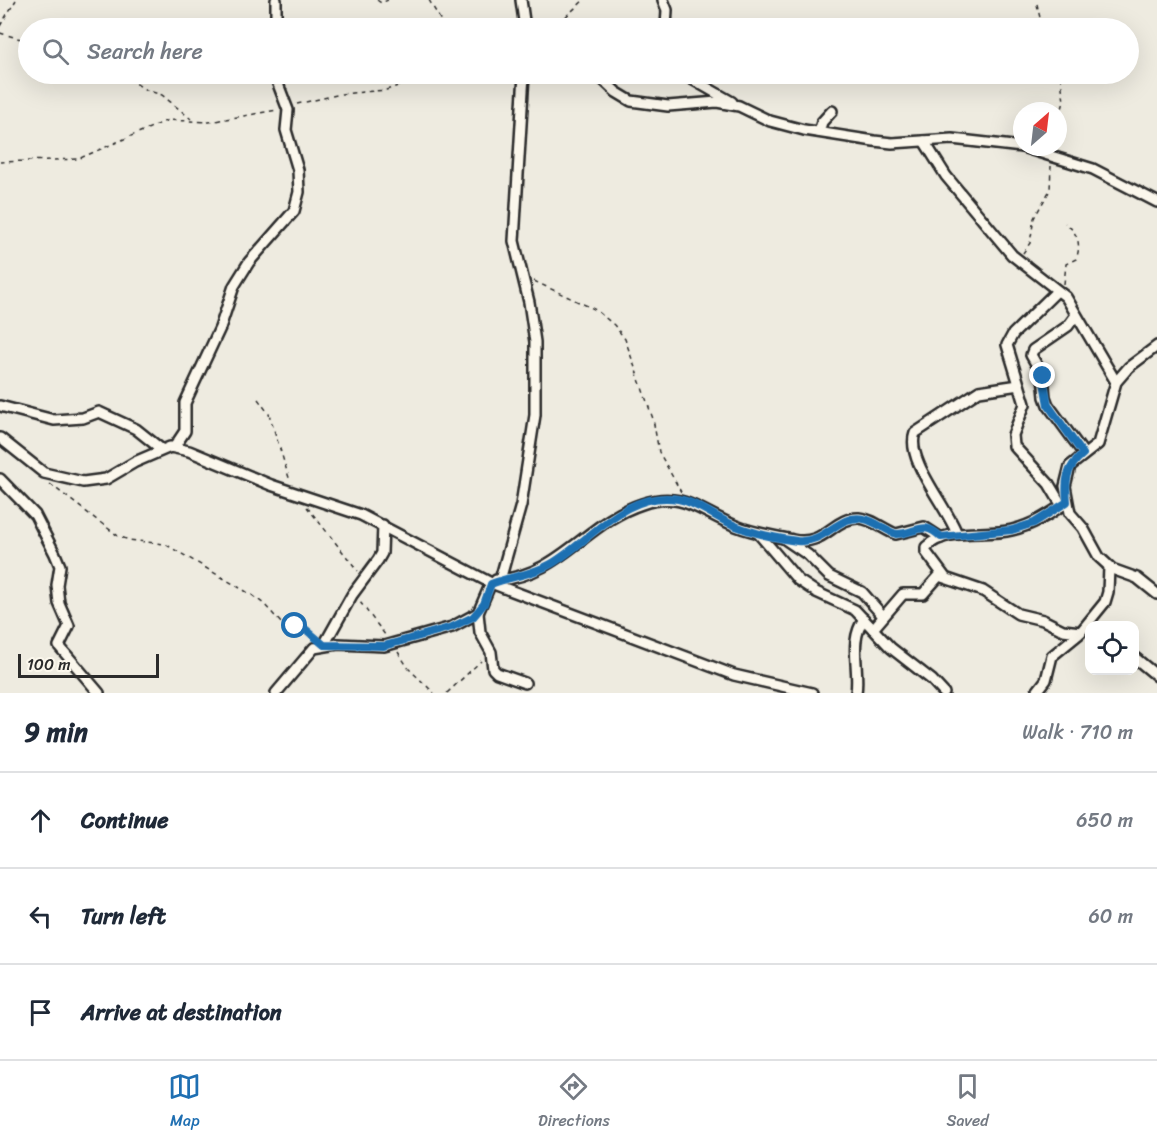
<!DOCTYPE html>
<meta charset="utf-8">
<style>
:root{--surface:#fff;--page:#f2f2f3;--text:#1f2937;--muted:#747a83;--line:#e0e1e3;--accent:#1f6fb2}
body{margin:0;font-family:Sriracha,sans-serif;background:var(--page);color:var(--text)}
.controls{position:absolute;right:18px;bottom:18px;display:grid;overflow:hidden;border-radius:12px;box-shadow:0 6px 24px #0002}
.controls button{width:54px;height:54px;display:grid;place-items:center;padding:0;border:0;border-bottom:2px solid var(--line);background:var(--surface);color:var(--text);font:30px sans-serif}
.compass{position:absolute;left:1013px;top:102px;width:54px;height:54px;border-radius:50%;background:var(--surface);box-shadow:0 6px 24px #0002;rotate:28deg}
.scale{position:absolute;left:18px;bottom:15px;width:141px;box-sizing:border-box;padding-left:6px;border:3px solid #2b2b2b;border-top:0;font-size:16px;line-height:21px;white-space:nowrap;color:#2b2b2b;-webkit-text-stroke:4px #fbf7ec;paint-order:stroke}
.stop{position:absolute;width:18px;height:18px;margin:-14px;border:4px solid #1f6fb2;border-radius:50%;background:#fff}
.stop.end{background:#1f6fb2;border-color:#fff;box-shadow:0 2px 6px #0008}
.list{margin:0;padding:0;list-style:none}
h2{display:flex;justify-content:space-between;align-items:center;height:78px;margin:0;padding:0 24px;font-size:26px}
h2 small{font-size:20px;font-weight:400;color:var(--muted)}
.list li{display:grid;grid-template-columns:39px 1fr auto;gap:18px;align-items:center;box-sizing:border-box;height:96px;padding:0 24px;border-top:2px solid var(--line)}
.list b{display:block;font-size:22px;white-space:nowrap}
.list em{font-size:20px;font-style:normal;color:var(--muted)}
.icon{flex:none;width:33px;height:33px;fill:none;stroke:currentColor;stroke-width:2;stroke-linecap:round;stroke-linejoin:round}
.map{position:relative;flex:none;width:1157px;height:693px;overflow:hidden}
.search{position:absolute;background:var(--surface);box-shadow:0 6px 24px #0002;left:18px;right:18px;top:18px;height:66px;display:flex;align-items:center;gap:15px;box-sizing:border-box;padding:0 21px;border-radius:33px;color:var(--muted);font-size:22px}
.sheet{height:366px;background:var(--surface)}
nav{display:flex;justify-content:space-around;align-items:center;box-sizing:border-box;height:84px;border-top:2px solid var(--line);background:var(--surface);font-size:16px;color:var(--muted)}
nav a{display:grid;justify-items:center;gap:3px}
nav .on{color:var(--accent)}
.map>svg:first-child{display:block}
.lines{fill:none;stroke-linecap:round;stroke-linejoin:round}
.street-casing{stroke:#2b2b2b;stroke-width:14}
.path{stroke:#2b2b2b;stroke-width:1.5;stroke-dasharray:4.5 4.5;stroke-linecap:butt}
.street{stroke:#fbf7ec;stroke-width:9}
.route{stroke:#1f6fb2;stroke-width:8}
</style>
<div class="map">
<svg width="1157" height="693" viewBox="0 0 1157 693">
<rect width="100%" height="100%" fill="#eeebe0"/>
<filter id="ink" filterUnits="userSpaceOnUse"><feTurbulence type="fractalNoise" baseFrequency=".0167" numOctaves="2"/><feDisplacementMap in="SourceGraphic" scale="12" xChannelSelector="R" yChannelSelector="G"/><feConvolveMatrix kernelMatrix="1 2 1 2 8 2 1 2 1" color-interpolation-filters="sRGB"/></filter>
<g filter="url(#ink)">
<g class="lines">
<defs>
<g id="street">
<polyline points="521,0 525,28"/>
<polyline points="663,0 667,10 666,28"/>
<polyline points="276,28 276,0"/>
<polyline points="597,74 616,92 631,101 668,106 717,102 739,106 770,121 804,130 874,141 892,143 952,139 1022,147"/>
<polyline points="683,74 732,102"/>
<polyline points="819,132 822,122 832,111"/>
<polyline points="924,141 946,176 1012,255 1066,297 1116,382"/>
<polyline points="1022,147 1093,169 1157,202"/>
<polyline points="1057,291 1013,334 1007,345 1025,404 1013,435 1014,446 1049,484 1062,506"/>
<polyline points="1076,315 1068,326 1033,350 1031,355 1043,376 1045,397 1048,405 1084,454"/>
<polyline points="1157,346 1129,367 1116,382 1098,444 1070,466 1065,486 1070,513 1083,528 1099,557 1112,569 1137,578 1157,594"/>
<polyline points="0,406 54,420 83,418 99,412 136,429 161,449"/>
<polyline points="0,438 44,473 83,482 106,479 135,462 170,447 189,451 271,485 361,515 491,583 734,675 812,693"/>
<polyline points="175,446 185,431 185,403 220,328 234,286 249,262 294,211 299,192 298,170 286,130 288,110 278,84 277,74"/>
<polyline points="0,479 35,515 55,554 60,566 57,585 59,603 69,626 59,646 99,693"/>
<polyline points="758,533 798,580 816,592 855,610 891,648 932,680 944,693"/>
<path d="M957 534C947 506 905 460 915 433L979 391 1019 385"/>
<polyline points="786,540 808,555 829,576 862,592 883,616"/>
<path d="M944 576 926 552V547C948 526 985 537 1012 530 1033 525 1050 514 1067 502"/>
<path d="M496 580C559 577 586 522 642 504 683 490 700 512 736 526 753 533 774 536 793 540 825 547 833 517 859 518 873 519 884 530 896 534L924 527 941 538"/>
<polyline points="478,613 480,632 491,652 493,669 497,673 525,683"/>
<polyline points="873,629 903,594 923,594 939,576 983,591 1018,614 1043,620 1063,630 1081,632"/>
<polyline points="324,645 352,595 378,560 382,553 383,525"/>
<polyline points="1134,657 1157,676"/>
<polyline points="276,693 314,648 338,644 384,646 452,627 478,613 491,583 500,580 521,505 535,415 535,342 529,302 514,241 524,74"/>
<path d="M856 693C860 668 848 642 864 619"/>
<polyline points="1036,693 1046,680 1052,656 1079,634 1105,602 1108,592 1109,567"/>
</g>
</defs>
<use href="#street" class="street-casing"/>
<g class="path">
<polyline points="377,0 381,3 388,0"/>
<polyline points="429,0 445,28"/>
<polyline points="1037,4 1040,18 1047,28"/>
<polyline points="0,26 16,0"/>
<polyline points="541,28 562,20 584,0"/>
<polyline points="0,33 28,41"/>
<polyline points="121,74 146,90 162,95 191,119"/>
<polyline points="297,104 341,94 386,90 435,74"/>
<polyline points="1058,125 1064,101 1060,74"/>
<polyline points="0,162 78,159 168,120 209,122 277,110"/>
<polyline points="1023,253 1030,243 1034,218 1050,190 1051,166"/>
<polyline points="534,281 596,310 614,325 625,339 653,419 659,452 681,492"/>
<path d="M1064 284 1066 264 1076 259C1082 244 1077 232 1065 223"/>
<polyline points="258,399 269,414 290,481"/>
<polyline points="50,484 118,536 129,540 165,544 252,595 264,604 283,625 300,626 317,638"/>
<polyline points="307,507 358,571"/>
<polyline points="360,602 386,636"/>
<polyline points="398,652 409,669 434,693"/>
<polyline points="447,693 481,661"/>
</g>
<use href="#street" class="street"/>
</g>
</g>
<g class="lines" filter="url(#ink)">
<path class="route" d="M295 626 303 627 324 645 384 646 452 627 473 617 484 604 491 584C512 576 532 575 551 564 591 541 625 490 678 499 695 502 711 514 727 522 747 532 775 538 797 541 826 544 838 513 864 519 875 521 885 530 896 534 917 534 922 519 941 537L1012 530 1034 523 1067 502C1065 480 1066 468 1083 454L1048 405 1043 376"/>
</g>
</svg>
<div class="controls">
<button><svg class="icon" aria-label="locate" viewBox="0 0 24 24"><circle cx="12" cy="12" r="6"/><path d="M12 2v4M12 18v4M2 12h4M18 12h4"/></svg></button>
</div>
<svg class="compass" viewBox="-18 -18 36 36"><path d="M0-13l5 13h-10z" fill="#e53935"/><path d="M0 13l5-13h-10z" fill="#747a83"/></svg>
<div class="scale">100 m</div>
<div class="stop" style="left:295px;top:626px"></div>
<div class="stop end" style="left:1043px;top:376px"></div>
<div class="search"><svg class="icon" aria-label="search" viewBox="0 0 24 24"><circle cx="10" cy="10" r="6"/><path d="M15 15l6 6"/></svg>Search here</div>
</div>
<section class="sheet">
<h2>9 min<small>Walk · 710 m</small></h2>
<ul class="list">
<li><svg class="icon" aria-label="ahead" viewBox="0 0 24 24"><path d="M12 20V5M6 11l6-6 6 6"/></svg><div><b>Continue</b></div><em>650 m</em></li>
<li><svg class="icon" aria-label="left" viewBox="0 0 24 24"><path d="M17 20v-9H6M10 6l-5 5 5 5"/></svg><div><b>Turn left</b></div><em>60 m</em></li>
<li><svg class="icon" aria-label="arrive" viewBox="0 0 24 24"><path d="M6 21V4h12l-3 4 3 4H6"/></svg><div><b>Arrive at destination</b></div></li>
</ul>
</section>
<nav>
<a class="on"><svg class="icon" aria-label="map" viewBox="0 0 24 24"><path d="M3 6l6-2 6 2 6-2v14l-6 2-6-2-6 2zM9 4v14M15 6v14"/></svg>Map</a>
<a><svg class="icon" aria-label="directions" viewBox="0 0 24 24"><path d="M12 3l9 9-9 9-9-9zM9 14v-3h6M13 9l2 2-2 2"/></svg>Directions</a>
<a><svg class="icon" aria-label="saved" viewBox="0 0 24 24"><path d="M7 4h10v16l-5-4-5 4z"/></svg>Saved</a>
</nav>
